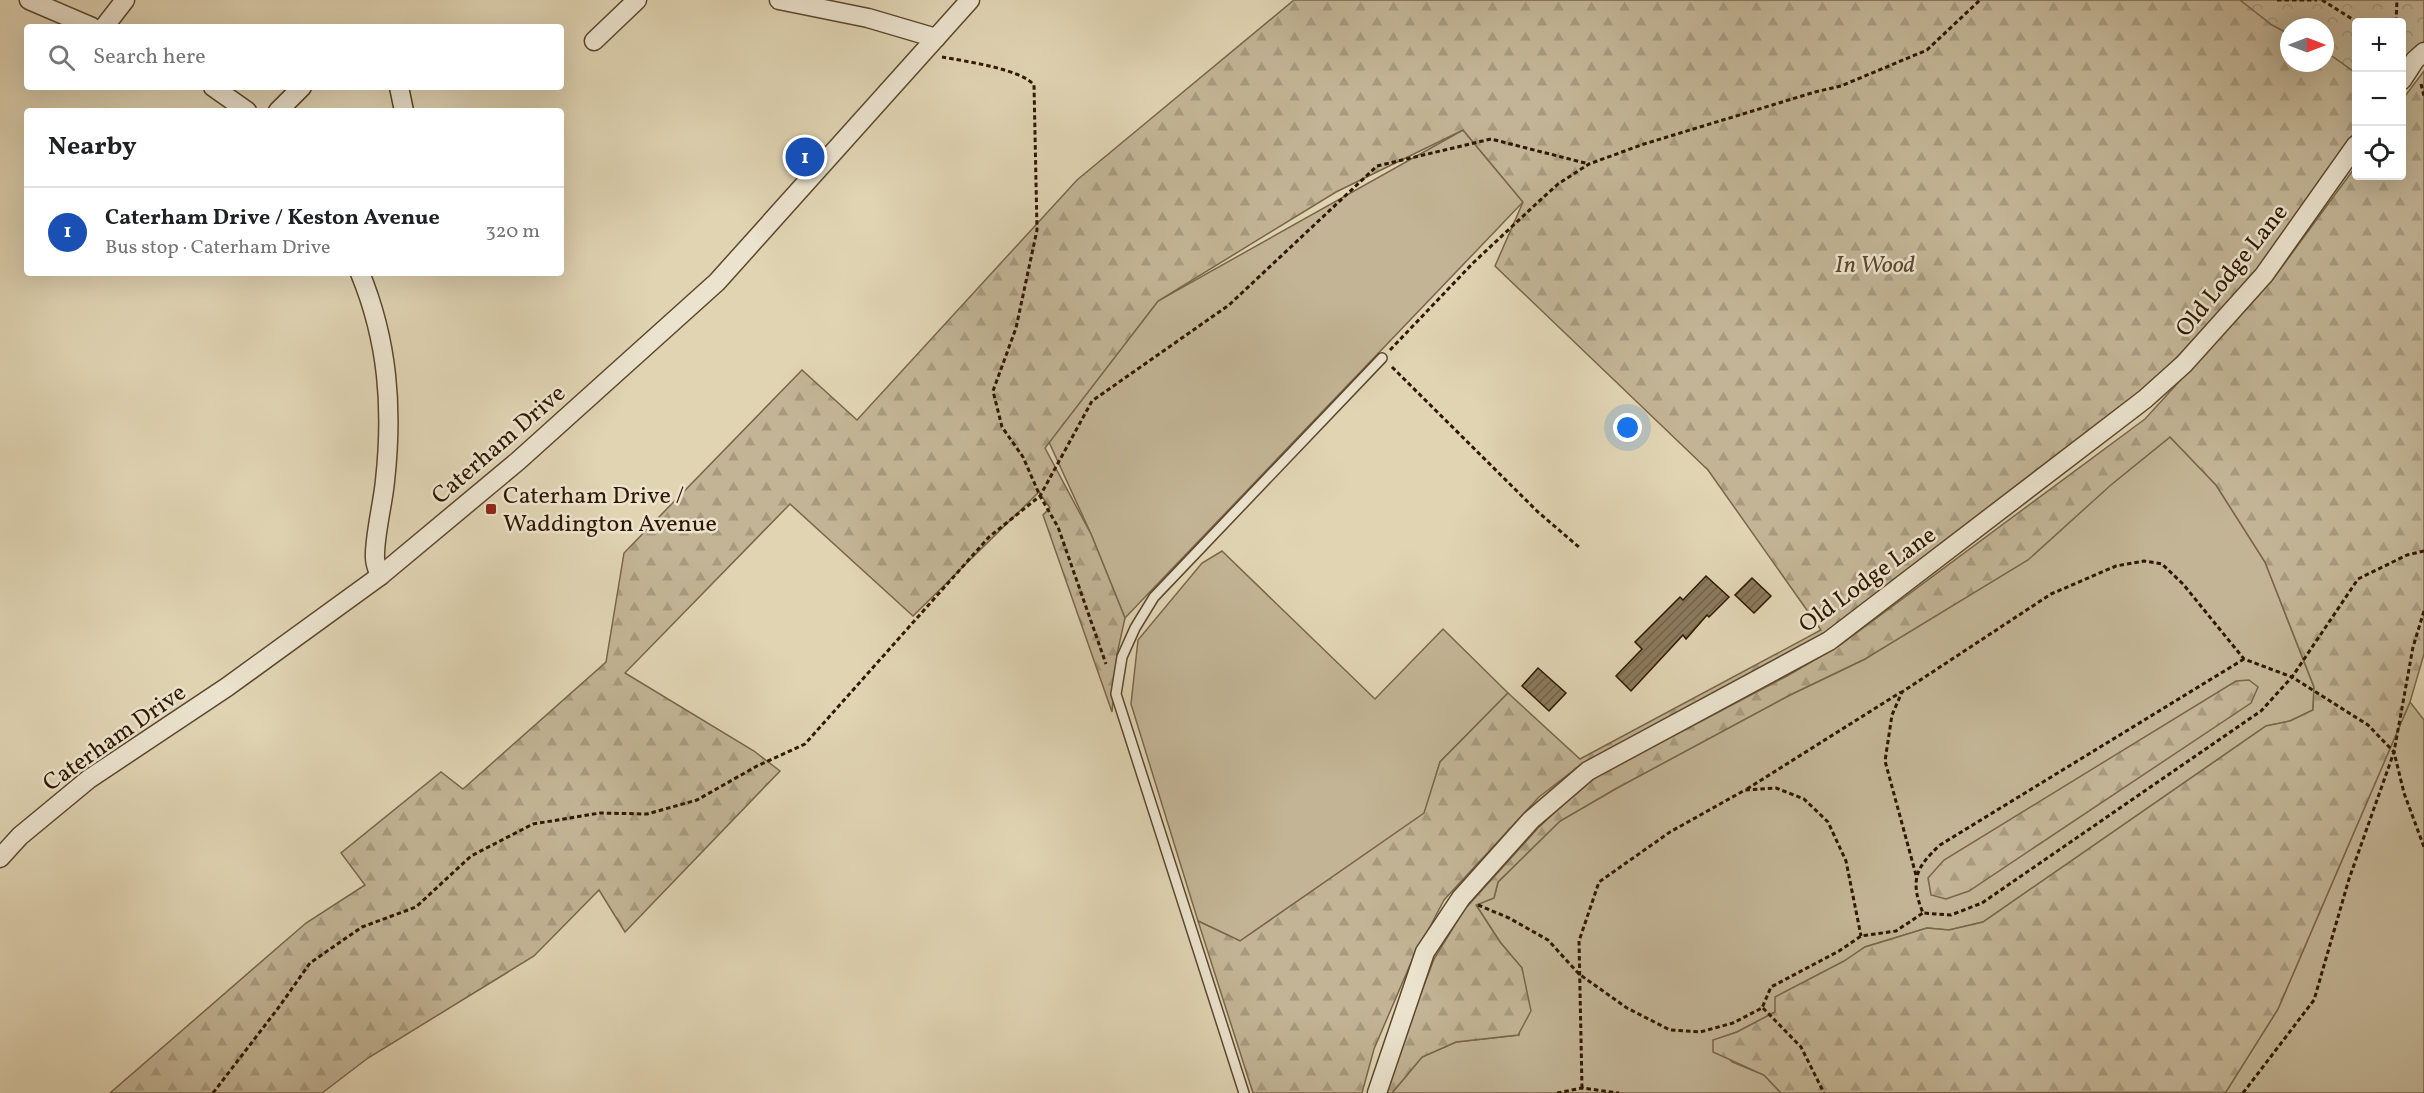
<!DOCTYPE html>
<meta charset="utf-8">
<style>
:root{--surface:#fff;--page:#f6f6f6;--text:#202124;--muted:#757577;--line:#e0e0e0;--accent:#7c3aed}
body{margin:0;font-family:Vollkorn,serif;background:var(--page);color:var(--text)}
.controls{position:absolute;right:18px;top:18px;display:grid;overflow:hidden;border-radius:6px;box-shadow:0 6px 24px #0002}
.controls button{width:54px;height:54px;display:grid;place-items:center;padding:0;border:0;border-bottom:2px solid var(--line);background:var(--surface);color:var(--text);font:30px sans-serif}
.compass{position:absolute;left:2280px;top:18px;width:54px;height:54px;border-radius:50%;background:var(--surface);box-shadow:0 6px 24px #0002;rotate:90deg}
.you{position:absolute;left:1628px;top:428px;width:21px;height:21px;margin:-15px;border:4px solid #fff;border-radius:50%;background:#1a73e8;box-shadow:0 0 0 9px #1a73e833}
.badge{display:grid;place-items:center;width:39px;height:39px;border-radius:50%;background:var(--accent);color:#fff;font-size:20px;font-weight:700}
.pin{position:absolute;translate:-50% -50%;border:3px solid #fff;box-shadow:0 2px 6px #0006}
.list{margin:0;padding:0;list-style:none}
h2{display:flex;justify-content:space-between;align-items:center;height:78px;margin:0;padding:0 24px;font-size:26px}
h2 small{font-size:20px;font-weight:400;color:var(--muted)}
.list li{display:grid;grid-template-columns:39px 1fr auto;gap:18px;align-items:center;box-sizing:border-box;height:90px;padding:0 24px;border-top:2px solid var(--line)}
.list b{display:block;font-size:22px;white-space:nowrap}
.list p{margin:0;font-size:20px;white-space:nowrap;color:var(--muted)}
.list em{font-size:20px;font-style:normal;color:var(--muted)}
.icon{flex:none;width:33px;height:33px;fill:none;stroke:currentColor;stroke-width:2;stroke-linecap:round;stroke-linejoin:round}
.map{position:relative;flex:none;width:2424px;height:1093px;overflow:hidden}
.search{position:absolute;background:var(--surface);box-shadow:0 6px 24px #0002;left:24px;top:24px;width:540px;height:66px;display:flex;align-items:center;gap:15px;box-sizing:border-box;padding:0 21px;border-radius:6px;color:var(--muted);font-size:22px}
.panel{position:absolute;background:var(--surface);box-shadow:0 6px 24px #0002;left:24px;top:108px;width:540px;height:168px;border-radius:6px}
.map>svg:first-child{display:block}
.green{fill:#c2b495;stroke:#79664a;stroke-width:1.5}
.forest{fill:url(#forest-firs);stroke:#79664a;stroke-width:1.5;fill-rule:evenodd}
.park{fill:url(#park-crowns);stroke:#79664a;stroke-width:1.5}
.building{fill:url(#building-hatch);stroke:#301800;stroke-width:1.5}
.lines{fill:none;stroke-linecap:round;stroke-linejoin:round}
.service-casing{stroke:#5c472d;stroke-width:12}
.minor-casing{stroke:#5c472d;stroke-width:21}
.path{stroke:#301800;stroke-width:3;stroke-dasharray:4.5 3;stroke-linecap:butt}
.service{stroke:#ebe3ce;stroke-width:9}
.minor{stroke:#ebe3ce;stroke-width:18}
.poi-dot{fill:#8f2418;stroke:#ebe3ce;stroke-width:2}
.labels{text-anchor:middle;stroke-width:5;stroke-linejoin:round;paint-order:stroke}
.park-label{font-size:24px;font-style:italic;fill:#5c472d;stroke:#ebe3ce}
.street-label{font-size:24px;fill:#301800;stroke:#ebe3ce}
.poi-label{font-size:24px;fill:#301800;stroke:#ebe3ce;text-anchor:start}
</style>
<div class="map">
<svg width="2424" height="1093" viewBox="0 0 2424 1093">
<defs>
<pattern id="forest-firs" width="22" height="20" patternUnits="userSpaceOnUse" patternTransform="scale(1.5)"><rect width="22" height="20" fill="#c2b495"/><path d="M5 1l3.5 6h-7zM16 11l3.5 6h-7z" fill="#a79a7f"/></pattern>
<pattern id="park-crowns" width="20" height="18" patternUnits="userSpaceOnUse" patternTransform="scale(1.5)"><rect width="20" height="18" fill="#c2b495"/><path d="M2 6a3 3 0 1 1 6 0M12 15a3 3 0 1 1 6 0" fill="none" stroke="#a79a7f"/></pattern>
<pattern id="building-hatch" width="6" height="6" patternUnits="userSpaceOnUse" patternTransform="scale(1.5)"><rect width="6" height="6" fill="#8c7a5d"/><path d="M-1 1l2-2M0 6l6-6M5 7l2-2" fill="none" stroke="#73634a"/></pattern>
</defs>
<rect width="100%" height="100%" fill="#e0d4b3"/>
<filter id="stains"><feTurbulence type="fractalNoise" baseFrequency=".00333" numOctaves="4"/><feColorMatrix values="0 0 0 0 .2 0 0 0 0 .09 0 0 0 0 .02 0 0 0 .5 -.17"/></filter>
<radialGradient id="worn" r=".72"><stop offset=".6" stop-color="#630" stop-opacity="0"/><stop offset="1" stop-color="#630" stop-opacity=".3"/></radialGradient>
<g class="green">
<polygon points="1463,130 1523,202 1125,618 1091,534 1049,442 1158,301"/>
<polygon points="2170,437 2216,485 2265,562 2314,687 2313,710 2290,721 2266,726 1983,922 1949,930 1927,928 1865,947 1775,1012 1737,1032 1714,1040 1732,1062 1764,1075 1781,1093 1392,1093 1422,1057 1456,1042 1519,1035 1522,968 1500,942 1476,905 1494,898 1498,882 1560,821 1617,788 1790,695 1865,659 2112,484"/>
<polygon points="1222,551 1375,699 1443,629 1508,693 1440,762 1425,813 1240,941 1198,921 1131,704 1138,640 1202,563"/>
<polygon points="2410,702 2424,720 2424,1093 2225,1093 2278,1009"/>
</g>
<g class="forest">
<path d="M1294 0H2424V41L2402 66V22H2356V130L2260 266 2184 350 2154 381 1827 636 1578 767 1539 797 1444 900 1410 965 1374 1049 1362 1093H1253L1198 921 1240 941 1424 813 1440 762 1508 693 1580 759 1821 630 1708 470 1495 266 1523 202 1463 130 1336 192 1158 301 1045 448 1091 534 1125 618 1117 654 1112 712 1043 515 1050 508 1039 492 913 616 790 504 625 673 754 751 780 771 625 932 599 890 534 956 368 1058 322 1093H110L306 923 365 885 341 853 441 772 463 789 606 662 624 553 802 370 857 420 1077 180ZM2289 27H2325V63H2289Z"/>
<polygon points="2424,71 2424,654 2410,702 2278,1009 2226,1092 1781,1093 1764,1075 1713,1052 1713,1040 1737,1032 1775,1012 1775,997 1844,961 1865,947 1927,928 1949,930 1983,922 2266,726 2290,721 2313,710 2314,687 2265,562 2216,485 2170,437 2112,484 2028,560 1865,659 1790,695 1617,788 1560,821 1498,882 1494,898 1476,905 1500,942 1522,968 1531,1011 1518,1035 1456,1042 1422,1057 1392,1093 1383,1093 1434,959 1464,910 1538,828 1588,781 1787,676 1840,645 2145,419 2273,279 2356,166 2356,176 2402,176 2402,100"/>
<polygon points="2249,680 2258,687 2251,703 1969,891 1946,899 1931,895 1928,878 1944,860 2236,681"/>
</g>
<polygon class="park" points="2240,0 2424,0 2424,41 2402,64 2402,22 2356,22 2356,73 2325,51 2325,27 2289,27 2289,34 2272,25"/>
<g class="building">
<polygon points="1706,576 1729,597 1709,617 1707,615 1686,639 1683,635 1631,691 1616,676 1642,649 1635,642 1680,597 1683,600"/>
<polygon points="1752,578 1771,596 1754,613 1735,595"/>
<polygon points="1538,668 1566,693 1549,711 1522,686"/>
</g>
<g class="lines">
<defs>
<polyline id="service" points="1244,1093 1116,694 1122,657 1135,628 1154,597 1382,358"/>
<g id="minor">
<polyline points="29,0 92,27"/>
<polyline points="779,0 868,18 936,38"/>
<polyline points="104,27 125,0"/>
<polyline points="594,41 637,0"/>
<polyline points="2402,80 2415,60 2424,52"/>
<polyline points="213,87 247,111"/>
<polyline points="399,87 404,111"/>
<polyline points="278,111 302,87"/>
<path d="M360 273C388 341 393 408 385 481 383 503 374 538 375 558 375 564 378 571 380 576"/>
<polyline points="0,858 20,836 89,779 227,687 380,576 518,461 717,282 970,0"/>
<polyline points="1377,1093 1425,952 1461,898 1531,820 1588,771 1829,641 2145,399 2184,364 2264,275 2356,145"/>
</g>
</defs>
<use href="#service" class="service-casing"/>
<use href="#minor" class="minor-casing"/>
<g class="path">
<polyline points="2277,0 2317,0"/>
<polyline points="2322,0 2357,22"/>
<polyline points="2396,22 2397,0"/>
<path d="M942 57C964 61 1021 69 1034 85L1037 230 1016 328 993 391 1002 427 1023 457 1040 496 1058 527 1106 664"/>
<polyline points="2421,84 2424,96"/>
<polyline points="1390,350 1473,263 1536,204 1558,184 1589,164 1644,144 1815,92 1841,86 1927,50 1980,0"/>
<polyline points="1392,367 1538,512 1580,548"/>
<polyline points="2424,551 2407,555 2358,579 2292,677 2368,725 2394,752 2404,793 2424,847"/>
<polyline points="1747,789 1901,692"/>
<path d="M1916 875 1885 761 1892 715 1902 692 2051 594 2116 566 2144 561 2162 564 2183 584 2244 659 2292 677 2261 711 1982 903 1951 915 1923 913C1910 881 1915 868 1940 845L2244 659"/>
<polyline points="1478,905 1509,918 1548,940 1579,974 1627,1008 1670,1030 1700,1032 1733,1023 1762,1008 1771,987 1839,951 1861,936 1896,931 1923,913"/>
<polyline points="1763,1008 1801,1047 1824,1093"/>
<polyline points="1582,1088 1579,941 1599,882 1670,832 1745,790 1776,788 1804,799 1828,822 1846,861 1861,936"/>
<polyline points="213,1093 279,1007 310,963 362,927 416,907 471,856 533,824 600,813 647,814 697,800 757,766 805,744 989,537 1040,496 1092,401 1229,305 1377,166 1491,139 1589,164"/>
<polyline points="1557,1093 1582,1088 1619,1093"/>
<polyline points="2243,1093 2314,1000 2349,879 2394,752 2413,647 2424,611"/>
</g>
<use href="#service" class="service"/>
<use href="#minor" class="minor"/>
</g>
<rect class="poi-dot" x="485" y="503" width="12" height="12" rx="3"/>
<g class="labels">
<g class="park-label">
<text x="1875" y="272">In Wood</text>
</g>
<g class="street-label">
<text transform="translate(2231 270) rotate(-51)" y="8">Old Lodge Lane</text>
<text transform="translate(498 444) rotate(-41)" y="8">Caterham Drive</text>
<text transform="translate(1867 579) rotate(-36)" y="8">Old Lodge Lane</text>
<text transform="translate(114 737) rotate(-35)" y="8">Caterham Drive</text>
</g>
<g class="poi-label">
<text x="503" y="503">Caterham Drive /<tspan x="503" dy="28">Waddington Avenue</tspan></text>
</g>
</g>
<rect width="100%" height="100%" filter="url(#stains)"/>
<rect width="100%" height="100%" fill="url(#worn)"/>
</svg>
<div class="controls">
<button>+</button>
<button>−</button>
<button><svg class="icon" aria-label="locate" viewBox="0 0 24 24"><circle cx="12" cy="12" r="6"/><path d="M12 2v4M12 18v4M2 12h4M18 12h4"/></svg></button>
</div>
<svg class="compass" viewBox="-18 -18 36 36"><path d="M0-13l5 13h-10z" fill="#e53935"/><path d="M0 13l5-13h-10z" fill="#757577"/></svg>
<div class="you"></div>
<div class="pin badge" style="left:805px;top:157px;background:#1a4fb4">1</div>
<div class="search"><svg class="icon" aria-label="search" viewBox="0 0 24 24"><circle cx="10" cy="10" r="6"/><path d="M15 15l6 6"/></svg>Search here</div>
<section class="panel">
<h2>Nearby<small></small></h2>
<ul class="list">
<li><span class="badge" style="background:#1a4fb4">1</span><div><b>Caterham Drive / Keston Avenue</b><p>Bus stop · Caterham Drive</p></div><em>320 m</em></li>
</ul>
</section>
</div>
